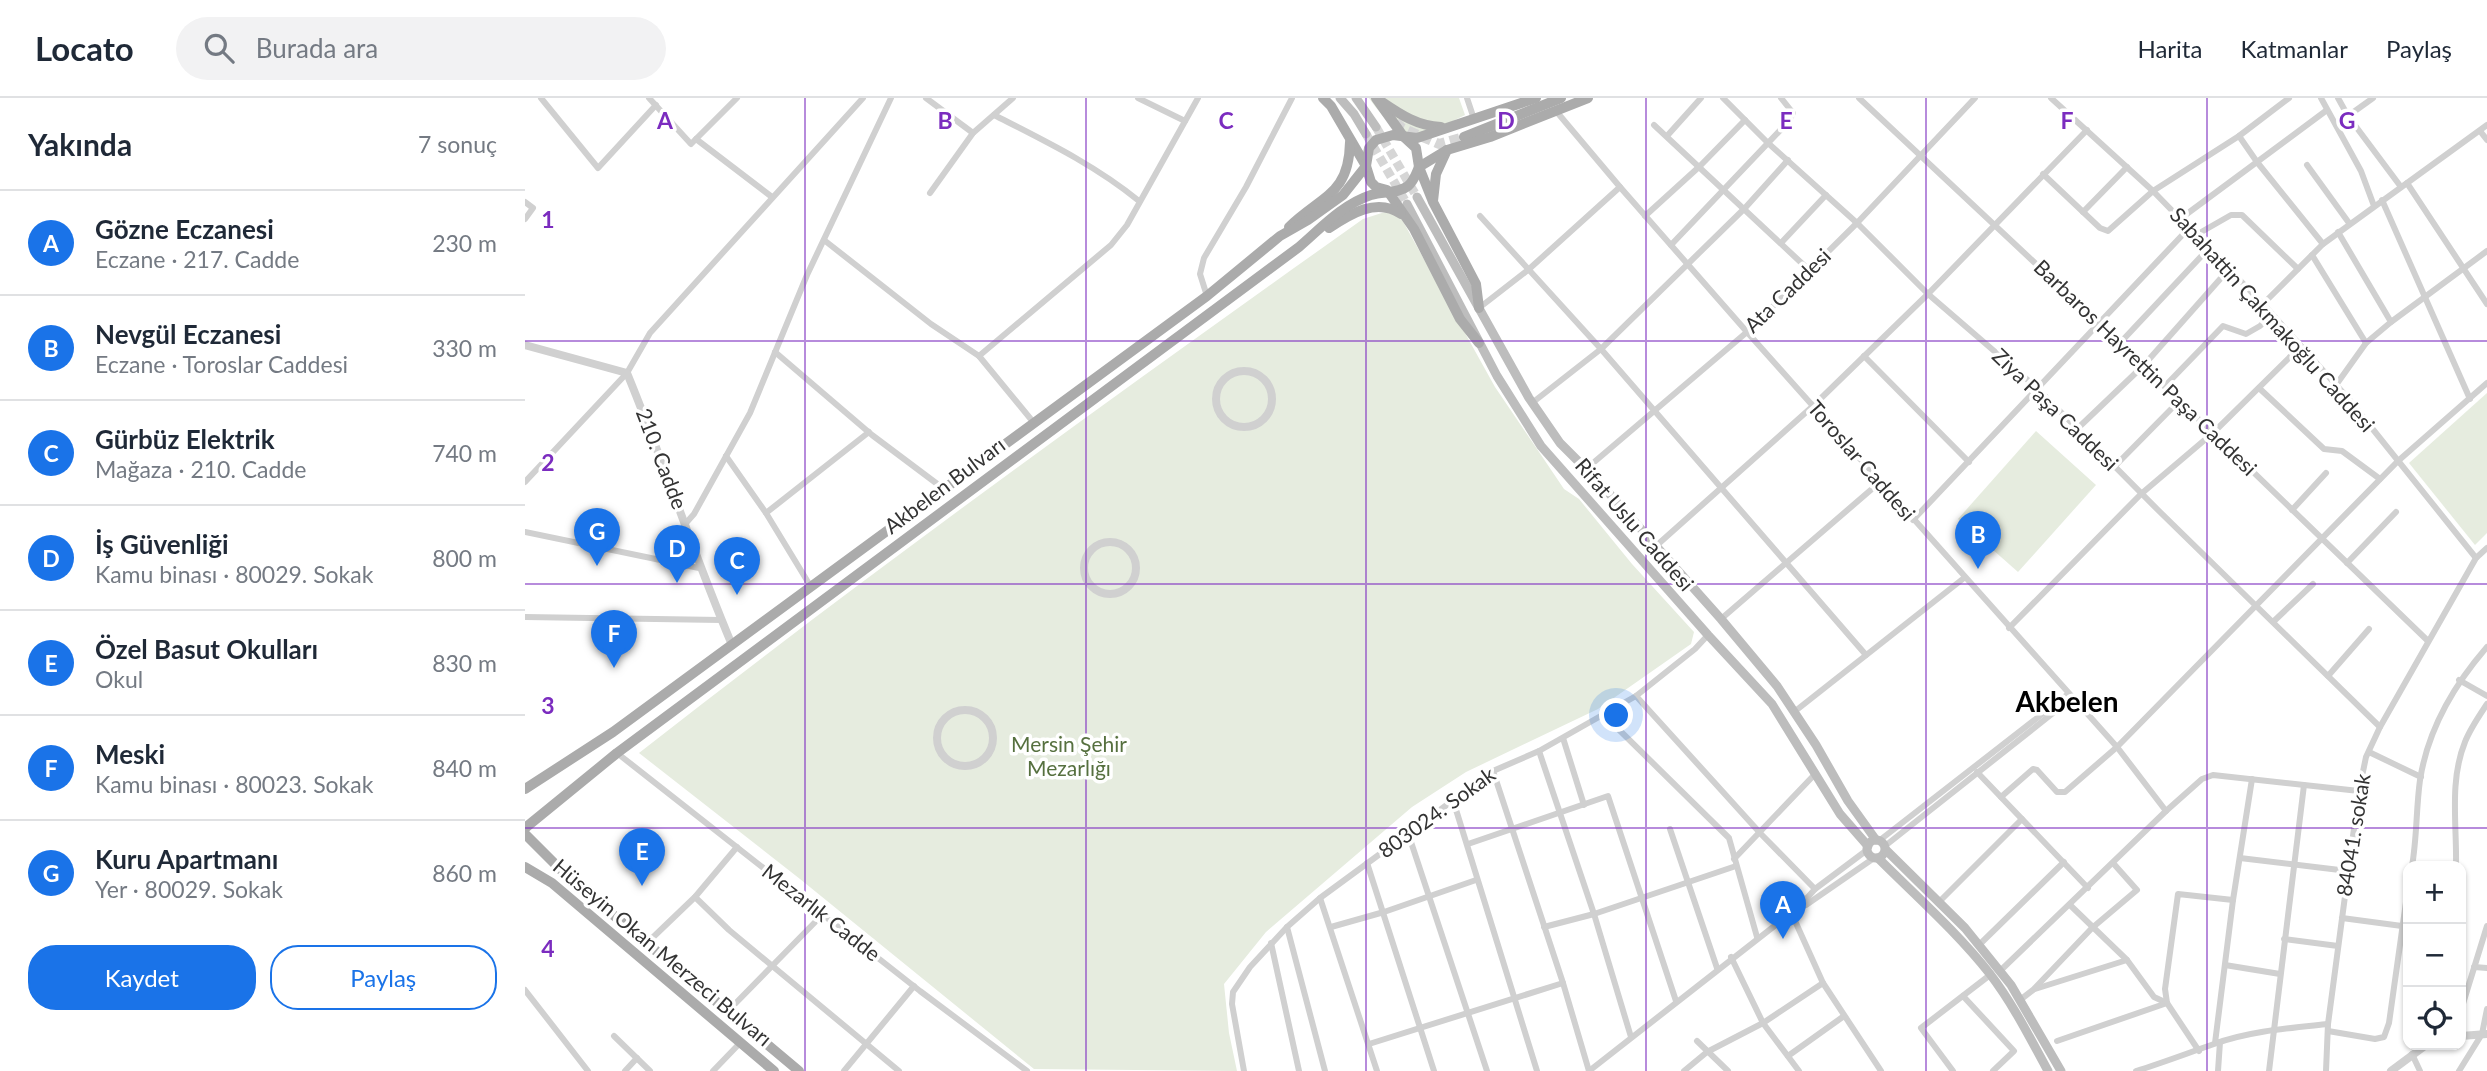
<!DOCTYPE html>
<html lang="tr">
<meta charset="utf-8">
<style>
:root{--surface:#fff;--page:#f2f2f3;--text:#1f2937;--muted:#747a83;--line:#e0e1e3;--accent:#1a73e8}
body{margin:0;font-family:Lato,sans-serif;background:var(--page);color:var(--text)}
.controls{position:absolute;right:21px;bottom:21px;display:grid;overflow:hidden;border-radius:14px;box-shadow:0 2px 5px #0004}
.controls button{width:63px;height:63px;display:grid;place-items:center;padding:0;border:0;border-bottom:2px solid var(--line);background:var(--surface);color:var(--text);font:35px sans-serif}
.you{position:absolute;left:1092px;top:618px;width:24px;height:24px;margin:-18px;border:5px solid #fff;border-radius:50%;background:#1a73e8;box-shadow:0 0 0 10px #1a73e833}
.badge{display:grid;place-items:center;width:46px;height:46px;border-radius:50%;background:var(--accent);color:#fff;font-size:23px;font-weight:700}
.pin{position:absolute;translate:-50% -58px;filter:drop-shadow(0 2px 4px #0008)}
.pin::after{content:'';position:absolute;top:37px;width:24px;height:21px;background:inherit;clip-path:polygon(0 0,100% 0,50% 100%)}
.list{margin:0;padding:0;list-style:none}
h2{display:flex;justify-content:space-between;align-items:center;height:91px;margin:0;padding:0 28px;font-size:30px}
h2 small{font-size:23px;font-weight:400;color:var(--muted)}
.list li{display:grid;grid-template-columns:46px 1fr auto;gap:21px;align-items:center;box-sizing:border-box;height:105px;padding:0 28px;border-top:2px solid var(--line)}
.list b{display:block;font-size:26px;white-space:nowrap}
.list p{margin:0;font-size:23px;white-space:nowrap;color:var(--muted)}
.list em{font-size:23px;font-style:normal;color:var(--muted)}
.actions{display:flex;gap:14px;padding:21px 28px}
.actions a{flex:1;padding:16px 0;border:2px solid var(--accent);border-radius:28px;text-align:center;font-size:24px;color:var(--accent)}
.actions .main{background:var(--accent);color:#fff}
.icon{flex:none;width:38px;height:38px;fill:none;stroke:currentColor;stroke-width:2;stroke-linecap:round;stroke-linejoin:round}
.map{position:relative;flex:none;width:1962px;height:973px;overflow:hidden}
header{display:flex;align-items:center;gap:42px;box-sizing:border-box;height:98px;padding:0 35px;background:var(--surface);border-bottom:2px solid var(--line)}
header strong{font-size:33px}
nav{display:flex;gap:38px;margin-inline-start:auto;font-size:24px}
.search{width:490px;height:63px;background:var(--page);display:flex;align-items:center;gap:18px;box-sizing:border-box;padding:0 24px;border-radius:38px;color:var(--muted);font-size:26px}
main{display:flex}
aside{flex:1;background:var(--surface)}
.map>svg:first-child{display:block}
.green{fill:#e6ecdf}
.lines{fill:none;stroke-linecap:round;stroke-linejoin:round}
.secondary-tunnel{stroke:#d6d6d6;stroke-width:9;stroke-dasharray:9 4.5;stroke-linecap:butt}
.primary-tunnel{stroke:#d6d6d6;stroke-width:10;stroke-dasharray:10 5;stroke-linecap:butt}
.minor{stroke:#d0d0d0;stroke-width:6}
.tertiary{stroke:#d0d0d0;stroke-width:8}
.secondary{stroke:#bdbdbd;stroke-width:9}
.primary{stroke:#ababab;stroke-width:10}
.grid{fill:none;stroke:#7b2cbf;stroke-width:2;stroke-opacity:0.55}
.labels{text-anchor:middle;stroke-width:7;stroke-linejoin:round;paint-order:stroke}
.street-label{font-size:21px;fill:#333;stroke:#fff}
.park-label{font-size:21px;fill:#56703f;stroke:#fff}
.district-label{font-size:28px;font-weight:bold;fill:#000;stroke:#fff}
.grid-label{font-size:23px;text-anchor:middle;font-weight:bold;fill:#7b2cbf;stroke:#fff;stroke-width:7;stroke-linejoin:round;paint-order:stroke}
</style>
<header>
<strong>Locato</strong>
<div class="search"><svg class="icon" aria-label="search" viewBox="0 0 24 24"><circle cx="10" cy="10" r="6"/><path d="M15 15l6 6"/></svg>Burada ara</div>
<nav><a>Harita</a><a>Katmanlar</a><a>Paylaş</a></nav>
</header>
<main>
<aside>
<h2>Yakında<small>7 sonuç</small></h2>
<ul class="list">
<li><span class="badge">A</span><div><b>Gözne Eczanesi</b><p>Eczane · 217. Cadde</p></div><em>230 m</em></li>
<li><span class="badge">B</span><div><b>Nevgül Eczanesi</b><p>Eczane · Toroslar Caddesi</p></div><em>330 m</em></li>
<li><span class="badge">C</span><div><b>Gürbüz Elektrik</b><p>Mağaza · 210. Cadde</p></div><em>740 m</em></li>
<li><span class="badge">D</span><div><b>İş Güvenliği</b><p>Kamu binası · 80029. Sokak</p></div><em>800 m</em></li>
<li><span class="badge">E</span><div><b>Özel Basut Okulları</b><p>Okul</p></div><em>830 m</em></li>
<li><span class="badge">F</span><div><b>Meski</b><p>Kamu binası · 80023. Sokak</p></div><em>840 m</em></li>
<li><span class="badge">G</span><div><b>Kuru Apartmanı</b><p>Yer · 80029. Sokak</p></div><em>860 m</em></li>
</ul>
<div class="actions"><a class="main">Kaydet</a><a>Paylaş</a></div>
</aside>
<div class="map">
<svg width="1962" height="973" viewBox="0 0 1962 973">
<rect width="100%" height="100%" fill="#fff"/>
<g class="green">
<path d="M844 0H934L940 17C927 23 912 33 898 36 874 40 856 17 844 0Z"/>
<path d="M863 113 875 118 970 289 1039 391 1054 401 1107 466 1169 534 1166 546 1073 611 941 674 887 709 741 834 699 886 704 935 712 973 509 971 275 781 114 655C350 470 593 295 838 121Z"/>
<polygon points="1962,295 1962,435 1950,447 1884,365"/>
<polygon points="1511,333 1571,387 1493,474 1433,421"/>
</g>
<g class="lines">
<g class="secondary-tunnel">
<polyline points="851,29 892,99"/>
<polyline points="841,36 882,106"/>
</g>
<polyline class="primary-tunnel" points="871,24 877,30 914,46 939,39"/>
<g class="minor">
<polyline points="16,0 73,70 131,7"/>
<polyline points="124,0 166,46 212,0"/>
<polyline points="401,0 448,35"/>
<polyline points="613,0 660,23"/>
<polyline points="942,0 949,21"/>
<polyline points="1198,0 1243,45 1332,125 1403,196 1512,290 1634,413 1855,629"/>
<polyline points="1334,0 1574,225 1903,543"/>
<polyline points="1526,0 1628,93 1738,206 1822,299 1951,460"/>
<polyline points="1796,0 1836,73 1849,108"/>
<polyline points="1813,0 1823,18 1876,89"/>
<polyline points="1031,13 1095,89 1222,234 1592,649 1641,713"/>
<path d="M469 17C520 43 570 67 614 103"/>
<polyline points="1823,18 1848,0"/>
<polyline points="1129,27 1284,172"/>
<polyline points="1955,33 1962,42"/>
<polyline points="1142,38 1176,0"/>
<polyline points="1714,38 1732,64 1798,146"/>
<polyline points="171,41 247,99"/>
<polyline points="1782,67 1824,125"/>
<polyline points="1518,76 1575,130 1583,133 1628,93 1714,38 1764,0"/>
<polyline points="1882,85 1962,206"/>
<polyline points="405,95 448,35 488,0"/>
<polyline points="1857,102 1945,301"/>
<polyline points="0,104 8,110 0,121"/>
<polyline points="1558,114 1602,69"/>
<polyline points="955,118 1076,251 1341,557"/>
<polyline points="1120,118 1175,68 1220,22"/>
<polyline points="1655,121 1802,12"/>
<polyline points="1813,134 1866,224"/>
<polyline points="1671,137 1706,117 1717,117 1773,171"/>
<polyline points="299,142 406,226 454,258 509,325"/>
<polyline points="1256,145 1301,97"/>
<polyline points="1146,147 1264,23 1268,15 1256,0"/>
<polyline points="1787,157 1841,245"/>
<polyline points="682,198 675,176 679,160 721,89 767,0"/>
<polyline points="1738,206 1798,146 1962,27"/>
<polyline points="954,210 1003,172 1095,89"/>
<polyline points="1595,245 1684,150"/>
<polyline points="250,254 347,337 419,391"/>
<polyline points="454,258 586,147 602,127 673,0"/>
<polyline points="1339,258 1444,364"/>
<polyline points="1811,287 1841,245 1866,224 1962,153"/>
<polyline points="1640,288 1698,228 1721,236 1735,228 1747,216"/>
<polyline points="1734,290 1799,351 1817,353 1855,381"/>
<polyline points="1007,305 1076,251 1220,110 1263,62"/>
<polyline points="1552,331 1619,267 1704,171"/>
<polyline points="201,358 241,415 286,489"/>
<polyline points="1589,369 1655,302"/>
<polyline points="1061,371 1222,234 1332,125 1450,0"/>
<polyline points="0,384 102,275 125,235 338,0"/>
<polyline points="1767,412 1801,375"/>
<polyline points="241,415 344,334"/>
<polyline points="1388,422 1664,130"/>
<polyline points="161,425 169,416 225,315 282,177 366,0"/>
<polyline points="0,434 174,470"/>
<polyline points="1131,448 1288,308 1403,196 1562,32"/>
<polyline points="1822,465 1871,414"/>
<polyline points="0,519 196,522"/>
<polyline points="1196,521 1355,384"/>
<polyline points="1748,524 1788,486"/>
<polyline points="1484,530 1616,396 1689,334 1776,248"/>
<polyline points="1803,578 1844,531"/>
<polyline points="1934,582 1962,598"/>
<polyline points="1111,598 1236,736 1290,791"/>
<polyline points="1269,614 1439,480"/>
<polyline points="1079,617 1204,740 1232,839"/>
<polyline points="1038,640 1059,707"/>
<polyline points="1014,653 1069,816 1106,939"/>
<polyline points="1844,654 1896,679"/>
<polyline points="92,655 395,893 502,973"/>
<polyline points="968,673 1038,885 1064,973"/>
<polyline points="1452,674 1563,790"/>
<polyline points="1476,699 1508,671 1512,672 1532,694 1540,694 1592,649 1873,363 1962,285"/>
<polyline points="928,702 1012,973"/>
<polyline points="1145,731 1192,870"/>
<polyline points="883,735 962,973"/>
<polyline points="1355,742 1543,596"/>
<polyline points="943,746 1083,698 1151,903"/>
<polyline points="1360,748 1547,600"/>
<polyline points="1715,760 1823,773"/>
<polyline points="1209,761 1291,675"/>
<polyline points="842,765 909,973"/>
<path d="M1887 768C1892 740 1891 711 1895 682 1903 631 1929 587 1962 549"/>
<path d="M1931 768C1932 728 1924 683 1940 644 1945 631 1954 618 1962 606"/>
<polyline points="170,799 204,832 374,973"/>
<polyline points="795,800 852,973"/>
<polyline points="1414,804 1497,721"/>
<polyline points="1545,807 1602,862 1629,899 1642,905"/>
<polyline points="1275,808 1281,807 1349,760"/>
<polyline points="1266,814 1298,885 1356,973"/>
<polyline points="1817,820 1877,828"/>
<polyline points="762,829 800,973"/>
<polyline points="806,829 859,814 951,782"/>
<polyline points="1019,829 1069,816 1211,768"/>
<polyline points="1759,841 1813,848"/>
<polyline points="122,845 170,799 212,749"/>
<polyline points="746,845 774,973"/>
<polyline points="1454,847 1539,764"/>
<polyline points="1206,859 1238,925 1274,973"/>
<polyline points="1700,867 1755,876"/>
<polyline points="1949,869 1962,870"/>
<polyline points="1475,873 1641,713 1677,681 1688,677 1834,693"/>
<polyline points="1510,891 1602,862"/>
<polyline points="0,892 63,973"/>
<polyline points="1438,898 1489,953 1468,973"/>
<polyline points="1495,902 1508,892 1567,830 1612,792 1588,765"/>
<polyline points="1936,912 1962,828"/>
<polyline points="203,913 298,816"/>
<polyline points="1803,933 1850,941 1859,939 1864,925 1883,790"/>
<polyline points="89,938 125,973"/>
<polyline points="1172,943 1203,973"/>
<polyline points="1532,943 1642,905"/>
<polyline points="1690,945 1708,802 1727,681"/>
<polyline points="844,946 1038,885"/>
<polyline points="1674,953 1642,905 1640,891 1653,796 1708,802"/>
<polyline points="1887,956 1895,973"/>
<polyline points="1263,958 1319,918"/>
<polyline points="100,973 112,960"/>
<polyline points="188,973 215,945"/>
<polyline points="319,973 389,888"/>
<polyline points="719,973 707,906 708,894 725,869 762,829 795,800 968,673 1014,653 1111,598 1170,551 1183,537"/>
<polyline points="1064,973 1275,808 1290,791 1342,752"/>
<polyline points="1159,973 1182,954 1238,925 1298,885"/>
<polyline points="1428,973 1396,930 1465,877"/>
<path d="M1611 973C1637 965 1663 955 1689 946 1724 933 1766 930 1803 926"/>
<polyline points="1693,973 1695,944"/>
<polyline points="1744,973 1779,687"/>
<polyline points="1801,973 1803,926 1834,693 1841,659 1855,629 1951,460 1962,450"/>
<polyline points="1934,973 1957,936 1962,911"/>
</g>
<g class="tertiary">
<path d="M0 247 102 275C139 365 169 457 207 547"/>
<circle cx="719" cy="301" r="28"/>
<circle cx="585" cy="470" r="26"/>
<circle cx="440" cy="640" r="28"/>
<polyline points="1936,938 1962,936"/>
<polyline points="1866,973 1901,947"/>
</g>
<g class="secondary">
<polyline points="815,0 829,16 841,36"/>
<polyline points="831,0 851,29"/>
<polyline points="892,99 1004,300 1035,345 1074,384 1196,521 1252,588 1291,647 1323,703 1351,742"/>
<polyline points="882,106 972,278 1016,348 1183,537 1247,606 1315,716 1343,748"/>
<circle cx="1351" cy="751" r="9"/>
<polyline points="1361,752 1440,830 1486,887 1536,973"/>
<path d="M1353 760C1391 798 1432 834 1465 876 1488 906 1505 940 1523 973"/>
</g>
<g class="primary">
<polyline points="798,0 806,8 841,68 846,84 851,89 862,92 889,131 935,221 954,245"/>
<polyline points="851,0 878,38 891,50 894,69 908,104 951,186 954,210"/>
<path d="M857 4C876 17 893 28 916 29"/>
<polyline points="939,39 1036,0"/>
<polyline points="908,103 911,76 922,52"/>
<path d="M764 129C797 97 824 97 825 44"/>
<path d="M804 130C825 116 852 99 876 116"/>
<polyline points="0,691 88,634 682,198 755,138 783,122 818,97 841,68 844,50 851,42 868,37 892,40 1011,0"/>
<path d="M0 730 92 655 774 149C796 130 818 106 846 97 858 93 873 96 883 88 889 83 891 76 894 69L922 52 965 39 1063 0"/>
<polyline points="0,736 43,779 274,973"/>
<polyline points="0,769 27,785 249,973"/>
</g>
</g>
<path class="grid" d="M280 0V973M561 0V973M841 0V973M1121 0V973M1401 0V973M1682 0V973M0 243H1962M0 486H1962M0 730H1962"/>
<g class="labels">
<g class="street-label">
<text transform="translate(1263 193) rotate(-44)" y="7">Ata Caddesi</text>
<text transform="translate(1747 222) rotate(48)" y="7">Sabahattin Çakmakoğlu Caddesi</text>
<text transform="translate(1620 270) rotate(44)" y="7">Barbaros Hayrettin Paşa Caddesi</text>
<text transform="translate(1530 312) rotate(44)" y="7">Ziya Paşa Caddesi</text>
<text transform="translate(136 361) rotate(69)" y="7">210. Cadde</text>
<text transform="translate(1336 363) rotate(49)" y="7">Toroslar Caddesi</text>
<text transform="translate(420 388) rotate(-37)" y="7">Akbelen Bulvarı</text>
<text transform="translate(1109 427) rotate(49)" y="7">Rifat Uslu Caddesi</text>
<text transform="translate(912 715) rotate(-36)" y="7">803024. Sokak</text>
<text transform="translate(1829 737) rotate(-81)" y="7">84041. sokak</text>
<text transform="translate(296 815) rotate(38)" y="7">Mezarlık Cadde</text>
<text transform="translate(137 855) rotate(40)" y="7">Hüseyin Okan Merzeci Bulvarı</text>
</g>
<g class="park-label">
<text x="544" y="654">Mersin Şehir<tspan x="544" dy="24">Mezarlığı</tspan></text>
</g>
<g class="district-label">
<text x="1542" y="614">Akbelen</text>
</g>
</g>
<g class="grid-label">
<text x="140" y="31">A</text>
<text x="420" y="31">B</text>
<text x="701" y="31">C</text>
<text x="981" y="31">D</text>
<text x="1261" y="31">E</text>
<text x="1542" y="31">F</text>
<text x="1822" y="31">G</text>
<text x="23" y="130">1</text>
<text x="23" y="373">2</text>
<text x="23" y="616">3</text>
<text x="23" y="859">4</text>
</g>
</svg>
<div class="controls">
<button>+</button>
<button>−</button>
<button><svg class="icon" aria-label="locate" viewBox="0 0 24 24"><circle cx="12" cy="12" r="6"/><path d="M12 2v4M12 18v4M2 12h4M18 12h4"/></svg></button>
</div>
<div class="you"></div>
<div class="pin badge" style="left:1258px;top:841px">A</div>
<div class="pin badge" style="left:1453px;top:471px">B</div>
<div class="pin badge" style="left:212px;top:497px">C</div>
<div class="pin badge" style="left:152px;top:485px">D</div>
<div class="pin badge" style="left:117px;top:788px">E</div>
<div class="pin badge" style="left:89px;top:570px">F</div>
<div class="pin badge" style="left:72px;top:468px">G</div>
</div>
</main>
